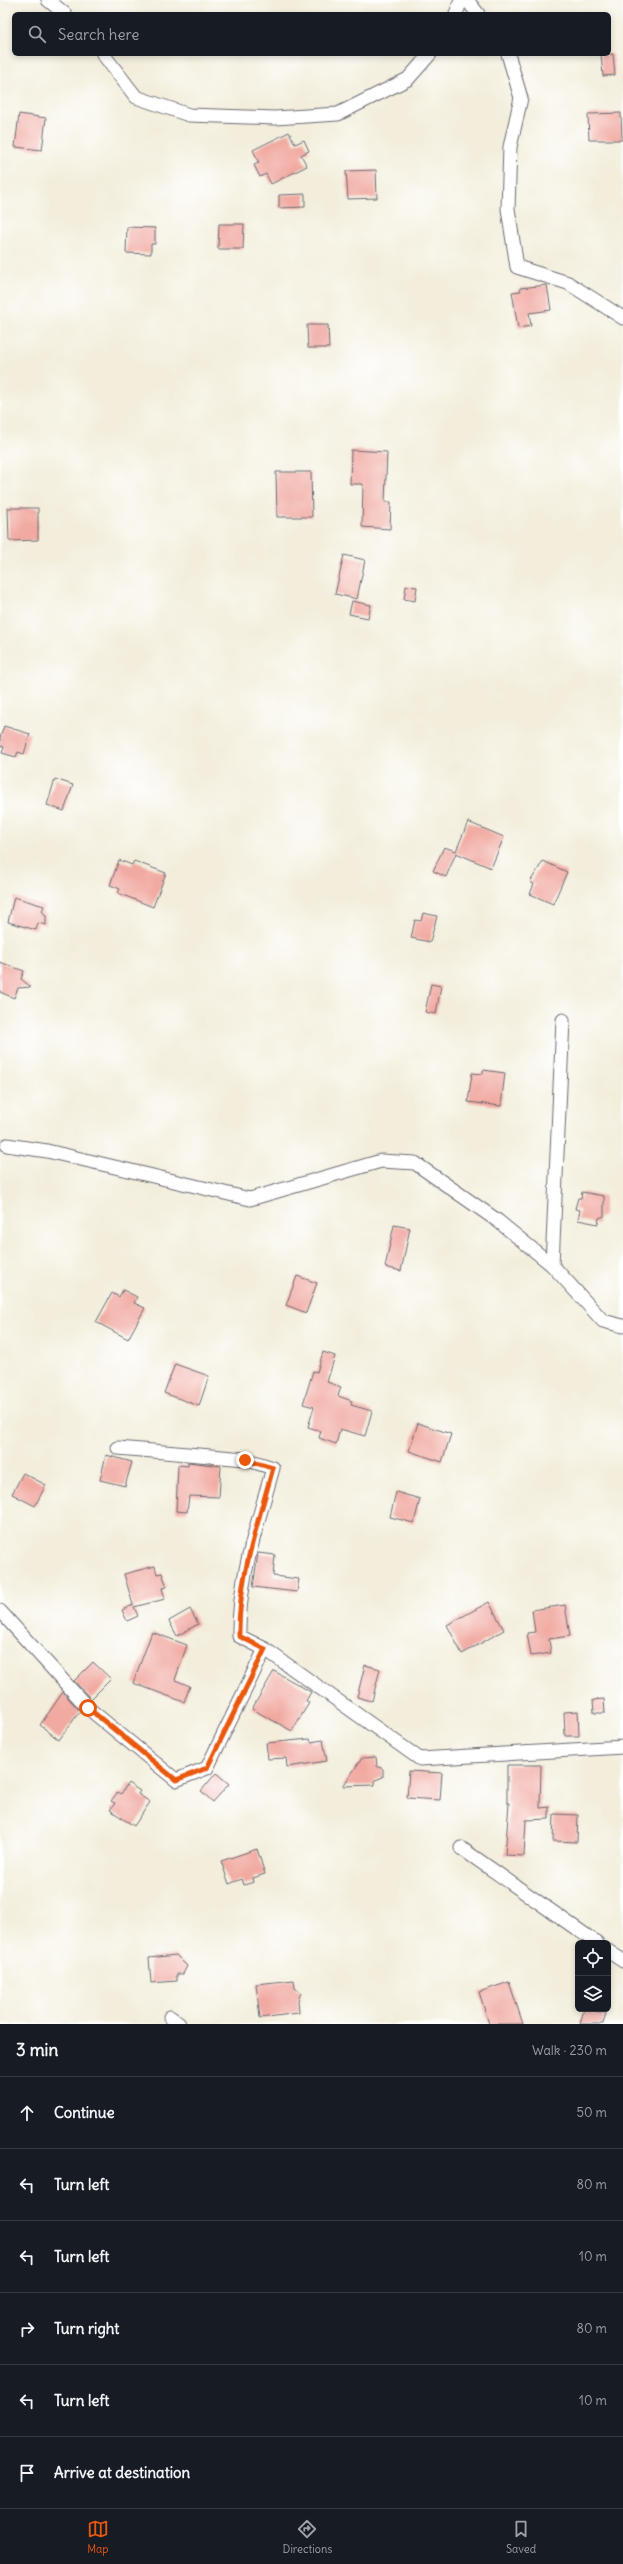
<!DOCTYPE html>
<meta charset="utf-8">
<style>
:root{--surface:#171b24;--page:#242831;--text:#f1f3f6;--muted:#9ea1a6;--line:#363941;--accent:#ea580c}
body{margin:0;font-family:Delius,sans-serif;background:var(--page);color:var(--text)}
.controls{position:absolute;right:12px;bottom:12px;display:grid;overflow:hidden;border-radius:6px;box-shadow:0 2px 6px #0003}
.controls button{width:36px;height:36px;display:grid;place-items:center;padding:0;border:0;border-bottom:1px solid var(--line);background:var(--surface);color:var(--text);font:20px sans-serif}
.stop{position:absolute;width:12px;height:12px;margin:-9px;border:3px solid #ea580c;border-radius:50%;background:#fff}
.stop.end{background:#ea580c;border-color:#fff;box-shadow:0 1px 4px #0008}
.list{margin:0;padding:0;list-style:none}
h2{display:flex;justify-content:space-between;align-items:center;height:52px;margin:0;padding:0 16px;font-size:17px}
h2 small{font-size:13px;font-weight:400;color:var(--muted)}
.list li{display:grid;grid-template-columns:26px 1fr auto;gap:12px;align-items:center;box-sizing:border-box;height:72px;padding:0 16px;border-top:1px solid var(--line)}
.list b{display:block;font-size:15px;white-space:nowrap}
.list em{font-size:13px;font-style:normal;color:var(--muted)}
.icon{flex:none;width:22px;height:22px;fill:none;stroke:currentColor;stroke-width:2;stroke-linecap:round;stroke-linejoin:round}
.map{position:relative;flex:none;width:623px;height:2024px;overflow:hidden}
.search{position:absolute;background:var(--surface);box-shadow:0 2px 6px #0003;left:12px;right:12px;top:12px;height:44px;display:flex;align-items:center;gap:10px;box-sizing:border-box;padding:0 14px;border-radius:6px;color:var(--muted);font-size:15px}
.sheet{height:484px;background:var(--surface)}
nav{display:flex;justify-content:space-around;align-items:center;box-sizing:border-box;height:56px;border-top:1px solid var(--line);background:var(--surface);font-size:11px;color:var(--muted)}
nav a{display:grid;justify-items:center;gap:2px}
nav .on{color:var(--accent)}
.map>svg:first-child{display:block}
.building{fill:#f1aaa2}
.lines{fill:none;stroke-linecap:round;stroke-linejoin:round}
.minor-casing{stroke:#6b6973;stroke-width:15}
.minor{stroke:#fff;stroke-width:13}
.route{stroke:#ea580c;stroke-width:5}
</style>
<div class="map">
<svg width="623" height="2024" viewBox="0 0 623 2024">
<rect width="100%" height="100%" fill="#fff"/>
<filter id="ink" filterUnits="userSpaceOnUse"><feTurbulence type="fractalNoise" baseFrequency=".025" numOctaves="2"/><feDisplacementMap in="SourceGraphic" scale="8" xChannelSelector="R" yChannelSelector="G"/><feConvolveMatrix kernelMatrix="1 2 1 2 8 2 1 2 1" color-interpolation-filters="sRGB"/></filter>
<filter id="wash" filterUnits="userSpaceOnUse"><feTurbulence type="fractalNoise" baseFrequency=".012" numOctaves="4" result="noise"/><feDisplacementMap in="SourceGraphic" scale="16" xChannelSelector="R" yChannelSelector="G"/><feGaussianBlur stdDeviation="0.9" result="paint"/><feColorMatrix in="noise" values="0 0 0 0 0 0 0 0 0 0 0 0 0 0 0 0 0 1.4 0 .05"/><feComposite in="paint" operator="in"/></filter>
<g filter="url(#wash)">
<rect width="100%" height="100%" fill="#f3eedc"/>
<g id="blocks">
<g class="building">
<polygon points="601,54 613,54 615,75 603,76"/>
<polygon points="621,113 622,140 589,140 588,114"/>
<polygon points="19,114 46,118 42,150 15,147"/>
<polygon points="289,132 295,144 304,140 309,151 301,155 307,166 271,184 266,174 260,177 254,165 259,163 253,150"/>
<polygon points="376,170 377,198 348,199 346,171"/>
<polygon points="305,194 305,207 279,208 279,195"/>
<polygon points="219,224 244,224 243,249 218,249"/>
<polygon points="127,227 155,228 155,244 151,244 151,254 126,253"/>
<polygon points="547,285 551,310 529,313 531,326 518,328 512,292 521,291 520,288"/>
<polygon points="307,325 328,325 329,348 308,348"/>
<polygon points="351,450 387,452 385,502 391,502 390,529 362,527 363,484 350,484"/>
<polygon points="276,472 311,472 312,517 277,517"/>
<polygon points="8,508 38,508 38,540 9,541"/>
<polygon points="344,555 365,560 357,599 335,594"/>
<polygon points="406,586 417,587 415,601 404,599"/>
<polygon points="352,601 371,605 368,618 349,614"/>
<polygon points="4,726 30,734 24,754 18,752 16,757 2,753 4,747 0,746 0,738"/>
<polygon points="55,779 73,785 64,811 47,805"/>
<polygon points="468,822 504,837 491,868 456,853 446,877 433,871 444,847 456,851"/>
<polygon points="119,860 132,865 134,861 166,873 153,907 118,893 120,889 110,885"/>
<polygon points="543,861 567,872 553,904 530,894 534,884 530,882"/>
<polygon points="14,897 44,906 42,911 46,916 46,925 38,923 36,930 8,922"/>
<polygon points="423,913 437,916 430,942 411,938 415,920 421,921"/>
<polygon points="0,962 24,971 21,979 31,987 18,988 14,998 0,992"/>
<polygon points="431,984 441,986 436,1014 425,1012"/>
<polygon points="483,1070 505,1073 501,1106 468,1102 472,1073 483,1074"/>
<polygon points="582,1192 604,1196 604,1216 599,1218 598,1224 578,1220 580,1210 575,1209 578,1198 581,1198"/>
<polygon points="394,1225 410,1228 401,1271 385,1267"/>
<polygon points="297,1276 317,1283 306,1313 286,1305"/>
<polygon points="123,1290 137,1297 134,1303 145,1308 128,1339 96,1322 112,1293 119,1297"/>
<polygon points="323,1352 335,1356 327,1382 341,1387 338,1396 352,1401 351,1405 372,1411 365,1436 340,1429 336,1444 319,1438 321,1431 308,1427 314,1407 303,1404 313,1371 317,1372"/>
<polygon points="175,1364 209,1376 199,1406 164,1393"/>
<polygon points="418,1423 451,1434 442,1462 409,1451"/>
<polygon points="106,1455 132,1462 125,1486 100,1480"/>
<polygon points="188,1462 221,1466 219,1497 189,1496 187,1512 176,1511 178,1465 188,1466"/>
<polygon points="23,1473 46,1485 35,1506 12,1494"/>
<polygon points="396,1492 420,1499 414,1523 390,1517"/>
<polygon points="258,1553 275,1555 273,1576 299,1579 297,1592 253,1587"/>
<polygon points="155,1566 157,1574 162,1573 167,1587 162,1588 165,1599 134,1607 138,1616 127,1621 122,1610 133,1605 124,1574"/>
<polygon points="489,1602 504,1630 462,1654 447,1625"/>
<polygon points="565,1605 570,1636 549,1639 551,1653 531,1656 527,1633 535,1632 532,1610"/>
<polygon points="190,1609 198,1624 177,1636 169,1621"/>
<polygon points="152,1632 187,1645 175,1680 190,1686 184,1702 133,1683"/>
<polygon points="93,1662 111,1679 91,1699 74,1681"/>
<polygon points="365,1665 380,1669 372,1701 357,1697"/>
<polygon points="274,1671 311,1692 306,1701 309,1703 292,1731 252,1709"/>
<polygon points="63,1692 80,1711 59,1740 40,1725"/>
<polygon points="604,1699 605,1713 594,1713 593,1700"/>
<polygon points="578,1711 579,1736 565,1736 564,1712"/>
<polygon points="310,1739 311,1742 323,1740 327,1761 287,1767 286,1758 268,1759 266,1743"/>
<polygon points="376,1757 377,1766 383,1769 383,1777 375,1780 375,1785 343,1786 362,1758"/>
<polygon points="507,1765 541,1765 540,1808 549,1807 549,1819 526,1820 524,1856 505,1855 509,1803 507,1803"/>
<polygon points="409,1771 442,1773 440,1800 407,1798"/>
<polygon points="216,1773 229,1784 213,1802 201,1791"/>
<polygon points="128,1783 140,1791 138,1794 150,1802 134,1826 110,1810 115,1803 111,1801 118,1792 121,1794"/>
<polygon points="554,1814 578,1815 577,1842 553,1841"/>
<polygon points="257,1849 265,1874 253,1878 254,1882 244,1885 242,1879 229,1884 221,1861"/>
<polygon points="176,1955 187,1966 183,1974 177,1974 177,1981 151,1983 149,1958"/>
<polygon points="294,1980 295,1988 301,1993 298,2000 299,2013 260,2018 256,1984"/>
<polygon points="509,1982 523,2024 489,2024 479,1992"/>
<polygon points="584,2009 606,2013 603,2024 580,2024"/>
</g>
</g>
</g>
<g filter="url(#ink)">
<use href="#blocks" fill-opacity="0" stroke="#6b6973" stroke-width="1"/>
<g class="lines">
<defs>
<g id="minor">
<polyline points="48,0 65,14"/>
<polyline points="467,0 478,14"/>
<polyline points="456,14 461,0"/>
<polyline points="103,54 136,97 189,115 275,118 338,114 408,79 430,54"/>
<polyline points="508,54 521,98 510,147 508,209 517,267 568,283 623,318"/>
<polyline points="563,1020 552,1265 603,1321 623,1326"/>
<polyline points="7,1145 47,1151 250,1199 381,1161 415,1163 498,1221 552,1265"/>
<path d="M118 1448 245 1459 273 1468C258 1523 238 1579 239 1636L265 1649 420 1759 623 1747"/>
<polyline points="0,1611 88,1708 176,1780 207,1768 265,1649"/>
<polyline points="461,1848 597,1943"/>
<polyline points="608,1951 623,1961"/>
<polyline points="170,2017 179,2024"/>
</g>
</defs>
<use href="#minor" class="minor-casing"/>
<use href="#minor" class="minor"/>
</g>
</g>
<g class="lines" filter="url(#ink)">
<path class="route" d="M88 1708 176 1780 207 1768 265 1649 239 1636C238 1579 258 1523 273 1468L245 1460"/>
</g>
</svg>
<div class="controls">
<button><svg class="icon" aria-label="locate" viewBox="0 0 24 24"><circle cx="12" cy="12" r="6"/><path d="M12 2v4M12 18v4M2 12h4M18 12h4"/></svg></button>
<button><svg class="icon" aria-label="layers" viewBox="0 0 24 24"><path d="M12 4l9 5-9 5-9-5zM3 14l9 5 9-5"/></svg></button>
</div>
<div class="stop" style="left:88px;top:1708px"></div>
<div class="stop end" style="left:245px;top:1460px"></div>
<div class="search"><svg class="icon" aria-label="search" viewBox="0 0 24 24"><circle cx="10" cy="10" r="6"/><path d="M15 15l6 6"/></svg>Search here</div>
</div>
<section class="sheet">
<h2>3 min<small>Walk · 230 m</small></h2>
<ul class="list">
<li><svg class="icon" aria-label="ahead" viewBox="0 0 24 24"><path d="M12 20V5M6 11l6-6 6 6"/></svg><div><b>Continue</b></div><em>50 m</em></li>
<li><svg class="icon" aria-label="left" viewBox="0 0 24 24"><path d="M17 20v-9H6M10 6l-5 5 5 5"/></svg><div><b>Turn left</b></div><em>80 m</em></li>
<li><svg class="icon" aria-label="left" viewBox="0 0 24 24"><path d="M17 20v-9H6M10 6l-5 5 5 5"/></svg><div><b>Turn left</b></div><em>10 m</em></li>
<li><svg class="icon" aria-label="right" viewBox="0 0 24 24"><path d="M7 20v-9h11M14 6l5 5-5 5"/></svg><div><b>Turn right</b></div><em>80 m</em></li>
<li><svg class="icon" aria-label="left" viewBox="0 0 24 24"><path d="M17 20v-9H6M10 6l-5 5 5 5"/></svg><div><b>Turn left</b></div><em>10 m</em></li>
<li><svg class="icon" aria-label="arrive" viewBox="0 0 24 24"><path d="M6 21V4h12l-3 4 3 4H6"/></svg><div><b>Arrive at destination</b></div></li>
</ul>
</section>
<nav>
<a class="on"><svg class="icon" aria-label="map" viewBox="0 0 24 24"><path d="M3 6l6-2 6 2 6-2v14l-6 2-6-2-6 2zM9 4v14M15 6v14"/></svg>Map</a>
<a><svg class="icon" aria-label="directions" viewBox="0 0 24 24"><path d="M12 3l9 9-9 9-9-9zM9 14v-3h6M13 9l2 2-2 2"/></svg>Directions</a>
<a><svg class="icon" aria-label="saved" viewBox="0 0 24 24"><path d="M7 4h10v16l-5-4-5 4z"/></svg>Saved</a>
</nav>
